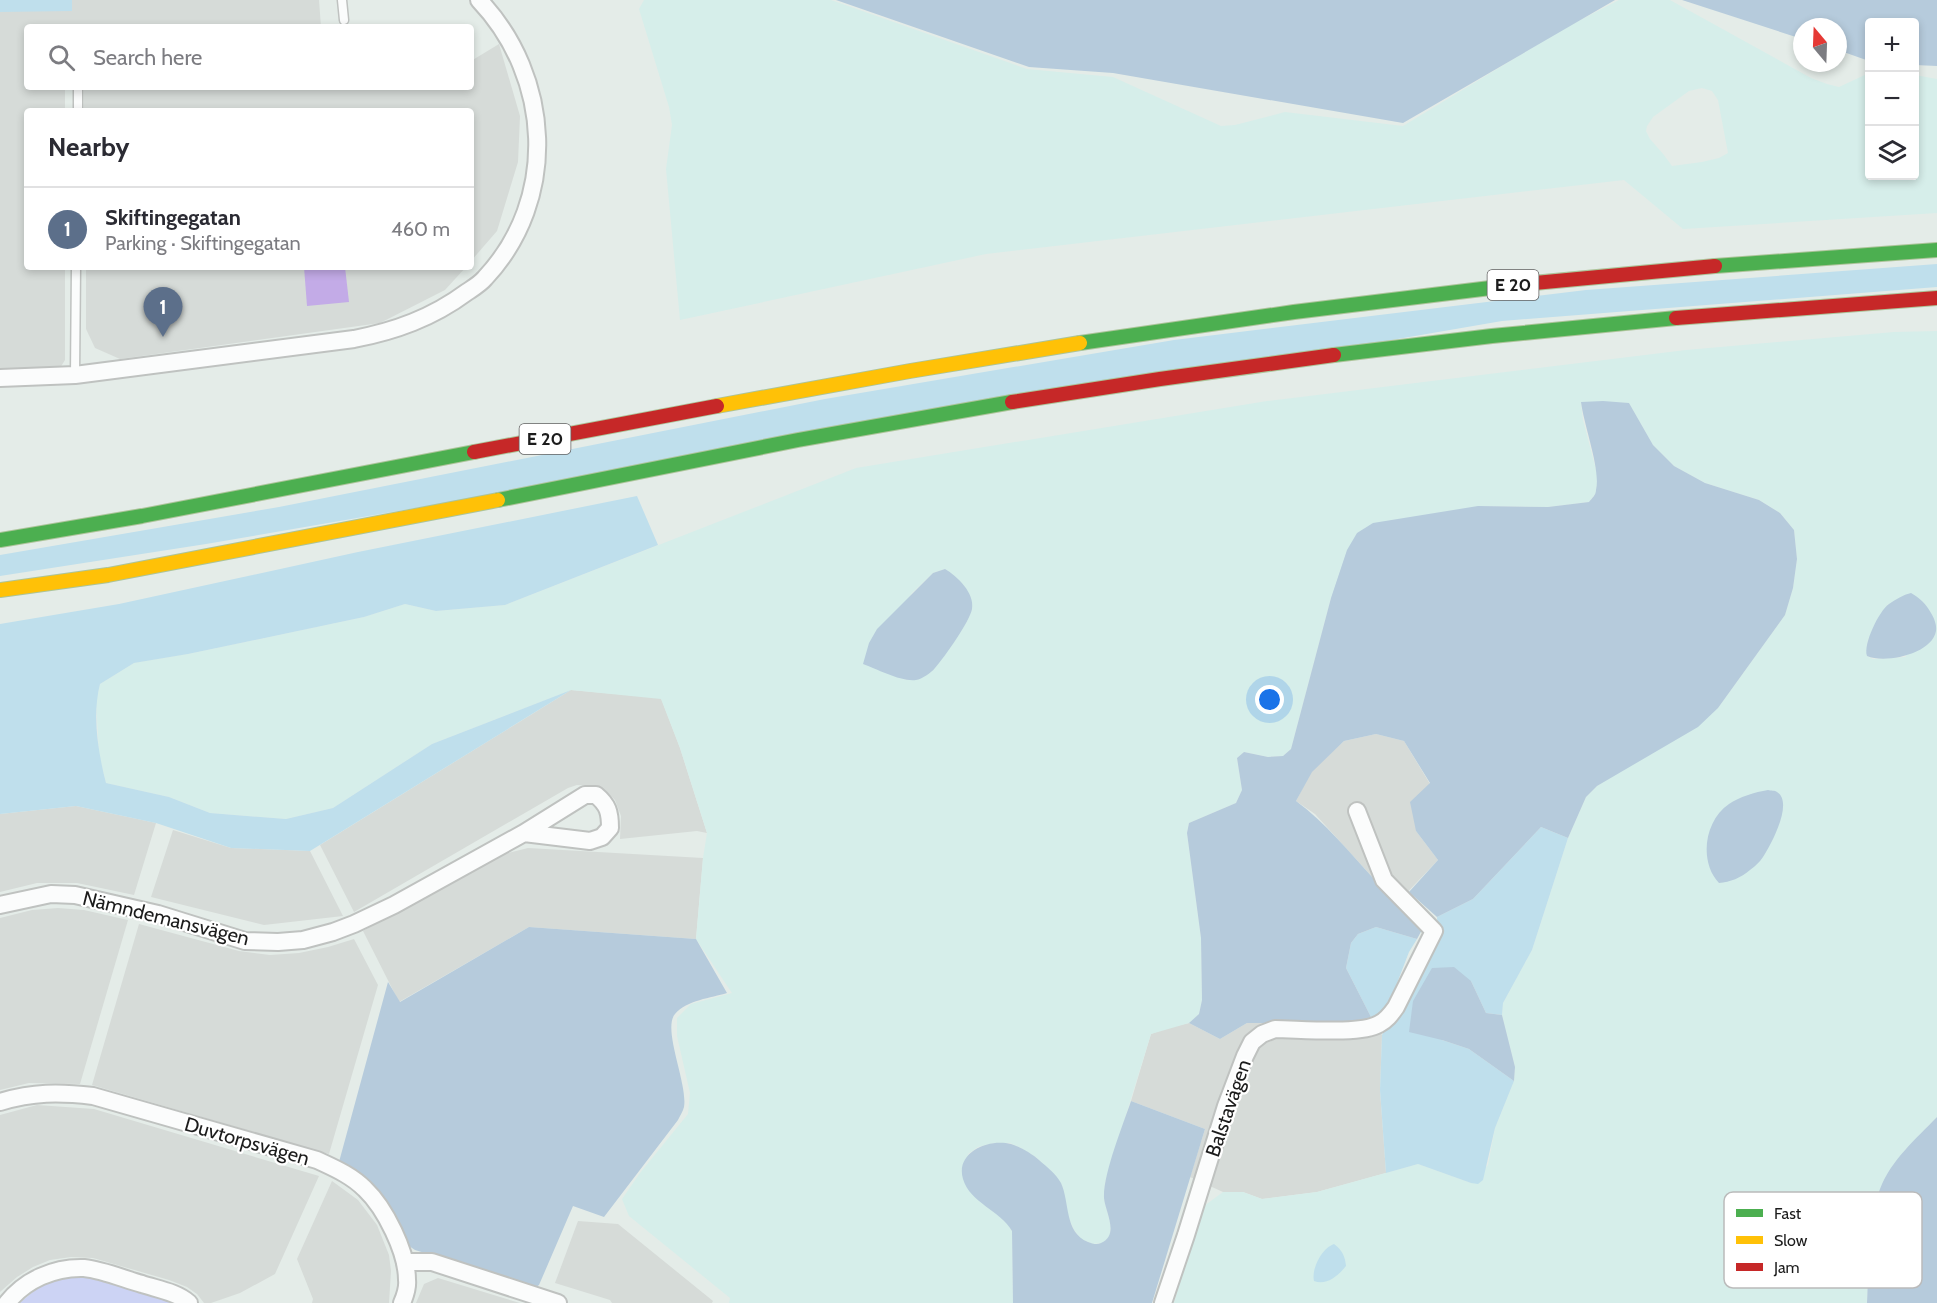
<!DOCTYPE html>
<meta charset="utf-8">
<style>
:root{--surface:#fff;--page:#f7f7f7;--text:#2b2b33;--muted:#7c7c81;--line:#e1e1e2;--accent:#db2777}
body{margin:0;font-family:Cabin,sans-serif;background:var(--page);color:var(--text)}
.controls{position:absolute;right:18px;top:18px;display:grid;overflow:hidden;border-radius:6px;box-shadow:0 3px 9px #0003}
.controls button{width:54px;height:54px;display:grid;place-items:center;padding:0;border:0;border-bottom:2px solid var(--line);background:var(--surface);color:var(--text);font:30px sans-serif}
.compass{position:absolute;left:1793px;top:18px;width:54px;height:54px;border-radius:50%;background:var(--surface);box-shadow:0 3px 9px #0003;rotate:341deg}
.you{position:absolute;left:1270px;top:700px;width:21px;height:21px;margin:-15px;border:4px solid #fff;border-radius:50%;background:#1a73e8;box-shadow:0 0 0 9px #1a73e833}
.badge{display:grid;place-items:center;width:39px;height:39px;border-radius:50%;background:var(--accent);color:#fff;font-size:20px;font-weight:700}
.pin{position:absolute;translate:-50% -50px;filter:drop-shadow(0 2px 3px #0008)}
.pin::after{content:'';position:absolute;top:32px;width:21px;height:18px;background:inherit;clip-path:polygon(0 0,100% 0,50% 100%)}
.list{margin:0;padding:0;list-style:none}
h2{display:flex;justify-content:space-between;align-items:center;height:78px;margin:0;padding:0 24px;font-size:26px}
h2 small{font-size:20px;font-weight:400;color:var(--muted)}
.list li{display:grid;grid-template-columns:39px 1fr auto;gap:18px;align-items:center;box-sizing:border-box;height:84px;padding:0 24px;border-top:2px solid var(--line)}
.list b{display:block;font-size:22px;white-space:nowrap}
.list p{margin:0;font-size:20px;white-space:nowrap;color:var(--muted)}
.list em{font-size:20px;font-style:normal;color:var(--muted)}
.icon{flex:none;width:33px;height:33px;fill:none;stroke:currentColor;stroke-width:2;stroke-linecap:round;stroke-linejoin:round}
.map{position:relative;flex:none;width:1937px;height:1303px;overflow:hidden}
.search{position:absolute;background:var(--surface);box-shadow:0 3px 9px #0003;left:24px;top:24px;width:450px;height:66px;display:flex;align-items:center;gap:15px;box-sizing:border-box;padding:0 21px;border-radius:6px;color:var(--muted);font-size:22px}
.panel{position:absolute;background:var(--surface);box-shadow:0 3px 9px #0003;left:24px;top:108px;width:450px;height:162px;border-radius:6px}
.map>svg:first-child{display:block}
.residential{fill:#d6dbd8}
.farmland{fill:#d6eeea;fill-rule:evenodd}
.grass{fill:#bfdfec}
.forest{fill:#b6cbdc}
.park{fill:#ccd3f4}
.pitch{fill:#c3abe7}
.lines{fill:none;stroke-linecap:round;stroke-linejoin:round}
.lane-casing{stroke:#bfc2c0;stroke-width:11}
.street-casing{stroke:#bfc2c0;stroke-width:20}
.fast-casing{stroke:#acc499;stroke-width:16}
.slow-casing{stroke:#acc499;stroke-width:16}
.jam-casing{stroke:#acc499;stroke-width:16}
.lane{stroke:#fbfcfc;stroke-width:8}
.street{stroke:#fbfcfc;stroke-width:16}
.fast{stroke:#4caf50;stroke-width:14}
.slow{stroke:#ffc107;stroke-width:14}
.jam{stroke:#c62828;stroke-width:14}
.labels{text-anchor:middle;stroke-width:4.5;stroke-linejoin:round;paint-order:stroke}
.shield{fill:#fff;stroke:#606060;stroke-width:1.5}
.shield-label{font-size:18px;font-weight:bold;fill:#1c1c1c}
.street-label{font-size:20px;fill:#1c1c1c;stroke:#fff}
.key{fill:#fff;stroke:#bbb;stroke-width:1.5}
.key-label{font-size:16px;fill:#1c1c1c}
</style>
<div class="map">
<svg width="1937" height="1303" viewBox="0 0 1937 1303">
<rect width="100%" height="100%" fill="#e4ece8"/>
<g class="residential">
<polygon points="0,0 319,0 321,27 27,27 27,87 65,87 65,111 27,111 27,267 65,267 65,360 60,368 0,369"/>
<polygon points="499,44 520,116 518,162 497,231 471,261 471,111 84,111 84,87 471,87 471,61"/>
<polygon points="86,267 466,267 445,290 380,323 120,359 95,348 86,329"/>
<polygon points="571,690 661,698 680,748 707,833 697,831 620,839 621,816 615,800 605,790 593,786 577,785 568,788 354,912 320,845"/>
<polygon points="1376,734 1404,741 1430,784 1416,831 1438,860 1398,902 1375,880 1315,814 1296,801 1311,772 1344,741"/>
<polygon points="76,806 156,823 134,895 77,883 37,883 0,892 0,814"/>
<polygon points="173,830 231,848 310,851 343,916 264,925 151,897"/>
<polygon points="528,848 703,858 696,939 529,927 399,1002 363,931 488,858"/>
<polygon points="58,908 84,910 128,920 80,1084 29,1083 0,1090 0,918 32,910"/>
<polygon points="139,924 239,951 270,955 299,953 328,947 354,939 378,985 329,1154 92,1085"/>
<polygon points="1372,1019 1382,1035 1380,1090 1386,1173 1317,1192 1262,1199 1243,1192 1223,1192 1190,1177 1205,1129 1131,1101 1151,1034 1167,1028 1189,1023 1220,1039 1247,1023 1360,1023"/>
<polygon points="37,1105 94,1109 319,1176 275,1274 240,1293 211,1303 204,1303 197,1294 187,1287 169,1280 93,1258 71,1257 50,1260 33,1267 17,1277 0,1292 0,1115"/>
<polygon points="332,1181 358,1200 377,1225 389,1255 391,1271 389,1303 312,1303 313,1299 297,1259"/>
<polygon points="578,1221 618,1224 713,1301 712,1303 612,1303 610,1300 555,1283"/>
<polygon points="438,1278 513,1301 520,1303 416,1303 424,1284"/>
</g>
<g class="farmland">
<path d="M644 0H831L1027 69 1113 77 1221 126 1235 125 1285 112 1403 126 1563 29 1619 0H1670L1811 78 1827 84 1839 87 1869 73 1870 176H1914L1915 75 1937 79V213L1683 229 1624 180 986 254 680 320 666 169 672 125 669 107 639 9ZM1702 88 1712 91 1718 100 1728 153 1719 158 1702 162 1672 166 1664 155 1650 139 1646 131 1647 126 1653 117 1689 91Z"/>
<path d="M1937 331V1117L1906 1149 1890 1170 1880 1189 1872 1225 1867 1303H1174L1200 1209 1223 1192H1243L1262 1199 1317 1192 1418 1164 1471 1183 1488 1165 1495 1128 1514 1081 1515 1067 1502 1015 1503 1003 1532 950 1568 838 1586 797 1597 786 1718 708 1785 615 1793 588 1797 559 1794 530 1780 513 1759 500 1705 483 1674 466 1653 445 1629 403 1581 402 1583 420 1598 477 1596 493 1589 502 1548 507 1478 506 1331 598 1291 749 1283 756 1268 757 1244 752 1237 758 1242 790 1236 803 1189 823 1187 833 1201 938 1202 1000 1199 1014 1189 1023 1151 1034 1105 1183 1104 1199 1111 1226 1110 1236 1103 1243 1093 1244 1081 1239 1074 1230 1068 1216 1062 1185 1037 1158 1021 1148 1010 1143H994L978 1147 968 1154 999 1216 1007 1223 1012 1231 1013 1303H729L730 1298 629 1216 622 1199 640 1173 688 1114 690 1093 677 1036V1018L691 1004 732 993 696 939 703 858 707 833 680 748 661 699 571 690 432 744 333 808 286 819 210 813 169 797 106 783 99 755 96 700 100 684 134 663 188 654 364 617 405 604 436 611 505 605 856 468 1267 401 1686 350 1894 332ZM945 569 972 608 967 621 934 669 907 680 864 664 912 593 933 573ZM1888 604 1906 657 1873 659 1867 656 1868 640Z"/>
</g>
<g class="grass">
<polygon points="0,0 72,0 72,11 0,12"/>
<polygon points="1937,264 1937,287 1502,321 206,544 0,576 0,555 279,507 825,399 1174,340 1586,290"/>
<path d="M637 496 658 545 505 605 436 611 405 604 364 617 188 654 134 663 100 684C92 715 98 752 106 783L169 797 210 813 286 819 333 808 432 744 571 690 310 851 231 848 156 823 76 806 0 814V624L119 604 358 552Z"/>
<polygon points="1541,827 1568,838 1532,950 1503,1003 1502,1015 1486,1013 1471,981 1442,1040 1469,1049 1514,1081 1495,1128 1483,1180 1478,1184 1471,1183 1418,1164 1386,1173 1380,1090 1382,1035 1438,932 1437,917 1473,899"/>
<polygon points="1376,927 1417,939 1409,952 1394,991 1380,1015 1372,1019 1346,968 1351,943 1358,934"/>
<path d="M1334 1244C1342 1250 1345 1256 1346 1266 1338 1276 1326 1286 1314 1281 1311 1269 1322 1248 1334 1244Z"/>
</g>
<g class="forest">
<polygon points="836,0 1615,0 1403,123 1113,73 1029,67"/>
<polygon points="1682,0 1937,0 1937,66 1915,65 1914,22 1870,22 1869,61 1838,50 1838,27 1802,27 1802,39"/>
<path d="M1603 401 1629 403 1653 445 1674 466 1705 483 1759 500 1780 513 1794 530 1797 559 1793 588 1785 615 1718 708 1698 727 1597 786 1586 797 1568 838 1541 827 1473 899 1437 917 1409 892 1438 860 1416 831 1410 802 1430 783 1404 741 1376 734 1344 741 1312 772 1296 801C1326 823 1349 852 1374 879 1390 896 1409 910 1423 928L1417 939 1376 927 1358 934 1351 943 1346 968 1372 1019 1360 1023H1247L1220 1039 1189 1023 1199 1014 1202 1000 1201 938 1187 833 1189 823 1236 803 1242 790 1237 758 1244 752 1268 757 1283 756 1291 749 1331 598 1347 550 1357 533 1373 523 1478 506 1548 507 1589 502C1592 498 1596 495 1596 490 1601 470 1584 426 1581 402Z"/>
<path d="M945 569C957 576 975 593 972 609 970 621 944 658 935 668 931 673 922 679 916 680 901 682 877 669 863 664L869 643 877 629 933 573Z"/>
<path d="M1911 593C1920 598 1926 604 1931 613 1934 618 1937 625 1936 631 1932 654 1885 664 1867 656 1863 644 1879 611 1889 604 1896 599 1903 595 1911 593Z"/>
<path d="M1768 790C1771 791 1775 790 1777 792 1794 802 1771 845 1763 857 1760 862 1754 867 1750 870 1741 878 1730 882 1719 883 1699 862 1704 821 1729 804 1739 797 1755 792 1768 790Z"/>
<path d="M529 927 696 939 727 993C711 998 687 1000 675 1014 662 1029 688 1084 684 1107 683 1111 680 1116 678 1120L604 1217 573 1206 539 1285 536 1287 415 1250 409 1246 339 1162 388 982 400 1002Z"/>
<polygon points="1454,967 1471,981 1486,1013 1502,1015 1515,1067 1514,1081 1469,1049 1442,1040 1409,1032 1413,1001 1432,968"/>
<path d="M1131 1101 1205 1129 1152 1303H1013L1012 1231C1000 1210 970 1203 963 1179 955 1152 989 1138 1011 1144 1021 1147 1032 1154 1039 1160 1047 1167 1056 1174 1061 1183 1070 1203 1064 1232 1088 1242 1093 1244 1097 1245 1101 1243 1120 1235 1105 1211 1104 1198 1103 1174 1123 1125 1131 1101Z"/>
<path d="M1937 1117V1303H1867C1869 1268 1866 1221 1880 1189 1891 1160 1916 1139 1937 1117Z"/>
</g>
<path class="park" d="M85 1277 170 1300 174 1303H20C44 1281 53 1279 85 1277Z"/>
<polygon class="pitch" points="304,267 345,267 349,302 307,306"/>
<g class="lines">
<defs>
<g id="lane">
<polyline points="342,0 344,20"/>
<polyline points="78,111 78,87"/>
<polyline points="75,375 76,267"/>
</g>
<g id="street">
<path d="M0 378 75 375 354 339C395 331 432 318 467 292 473 288 480 284 485 278 559 199 552 77 479 0"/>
<path d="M0 905 51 894 75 895 158 914 245 941 278 942 303 940 333 932 354 924 394 905 524 833 585 795H596C608 805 610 812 610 828L602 837 590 841 524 833"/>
<path d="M0 1102C33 1092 59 1092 93 1096L317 1160C334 1168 351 1175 365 1189 385 1208 407 1252 407 1280 408 1288 405 1296 402 1303"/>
<polyline points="405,1262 432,1262 558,1303"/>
<path d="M7 1303C25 1280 54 1267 84 1268 103 1270 124 1279 142 1284 157 1289 177 1292 189 1303"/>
<path d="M1163 1303 1186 1235 1226 1106 1245 1056 1252 1042 1262 1034 1275 1029C1299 1029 1360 1035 1379 1024 1387 1020 1391 1014 1396 1007L1434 931 1384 880 1357 811"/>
</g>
<g id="fast">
<polyline points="1715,266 1937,250"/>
<polyline points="1080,343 1294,312 1523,284"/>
<polyline points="1334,355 1492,336 1676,318"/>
<polyline points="498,500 798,440 1012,402"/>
<polyline points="0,540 142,516 474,452"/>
</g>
<g id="slow">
<polyline points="717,406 910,371 1080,343"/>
<polyline points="0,590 108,575 498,500"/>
</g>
<g id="jam">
<polyline points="1523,284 1715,266"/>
<polyline points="1676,318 1937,298"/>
<polyline points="1012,402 1160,379 1334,355"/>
<polyline points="474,452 717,406"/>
</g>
</defs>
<use href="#lane" class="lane-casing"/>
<use href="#street" class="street-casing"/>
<use href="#fast" class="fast-casing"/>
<use href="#slow" class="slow-casing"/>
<use href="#jam" class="jam-casing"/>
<use href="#lane" class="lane"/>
<use href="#street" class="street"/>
<use href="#fast" class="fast"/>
<use href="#slow" class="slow"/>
<use href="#jam" class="jam"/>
</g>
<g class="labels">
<g class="shield">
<rect x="1487.5" y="270" width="51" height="30" rx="4.5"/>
<rect x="519.5" y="424" width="51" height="30" rx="4.5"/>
</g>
<g class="shield-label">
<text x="1513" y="291">E 20</text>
<text x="545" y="445">E 20</text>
</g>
<g class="street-label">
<text transform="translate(166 918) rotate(14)" y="7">Nämndemansvägen</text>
<text transform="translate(1228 1108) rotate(-71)" y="7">Balstavägen</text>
<text transform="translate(247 1141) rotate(16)" y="7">Duvtorpsvägen</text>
</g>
</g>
<rect x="1724" y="1192" width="198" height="96" rx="9" class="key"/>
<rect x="1736" y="1209" width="27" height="8" fill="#4caf50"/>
<rect x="1736" y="1236" width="27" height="8" fill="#ffc107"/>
<rect x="1736" y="1263" width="27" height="8" fill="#c62828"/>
<g class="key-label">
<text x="1774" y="1219">Fast</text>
<text x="1774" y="1246">Slow</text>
<text x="1774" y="1273">Jam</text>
</g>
</svg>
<div class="controls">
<button>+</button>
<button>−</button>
<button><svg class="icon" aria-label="layers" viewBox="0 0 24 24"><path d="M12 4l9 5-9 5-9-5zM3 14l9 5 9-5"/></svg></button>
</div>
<svg class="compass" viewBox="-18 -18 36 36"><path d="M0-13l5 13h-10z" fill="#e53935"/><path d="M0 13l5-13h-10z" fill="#7c7c81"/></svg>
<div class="you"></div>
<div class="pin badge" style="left:163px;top:337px;background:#5c6f8a">1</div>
<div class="search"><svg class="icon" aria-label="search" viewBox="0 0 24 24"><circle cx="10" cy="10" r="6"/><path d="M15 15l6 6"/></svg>Search here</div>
<section class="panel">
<h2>Nearby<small></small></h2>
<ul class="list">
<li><span class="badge" style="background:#5c6f8a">1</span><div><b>Skiftingegatan</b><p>Parking · Skiftingegatan</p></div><em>460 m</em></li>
</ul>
</section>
</div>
